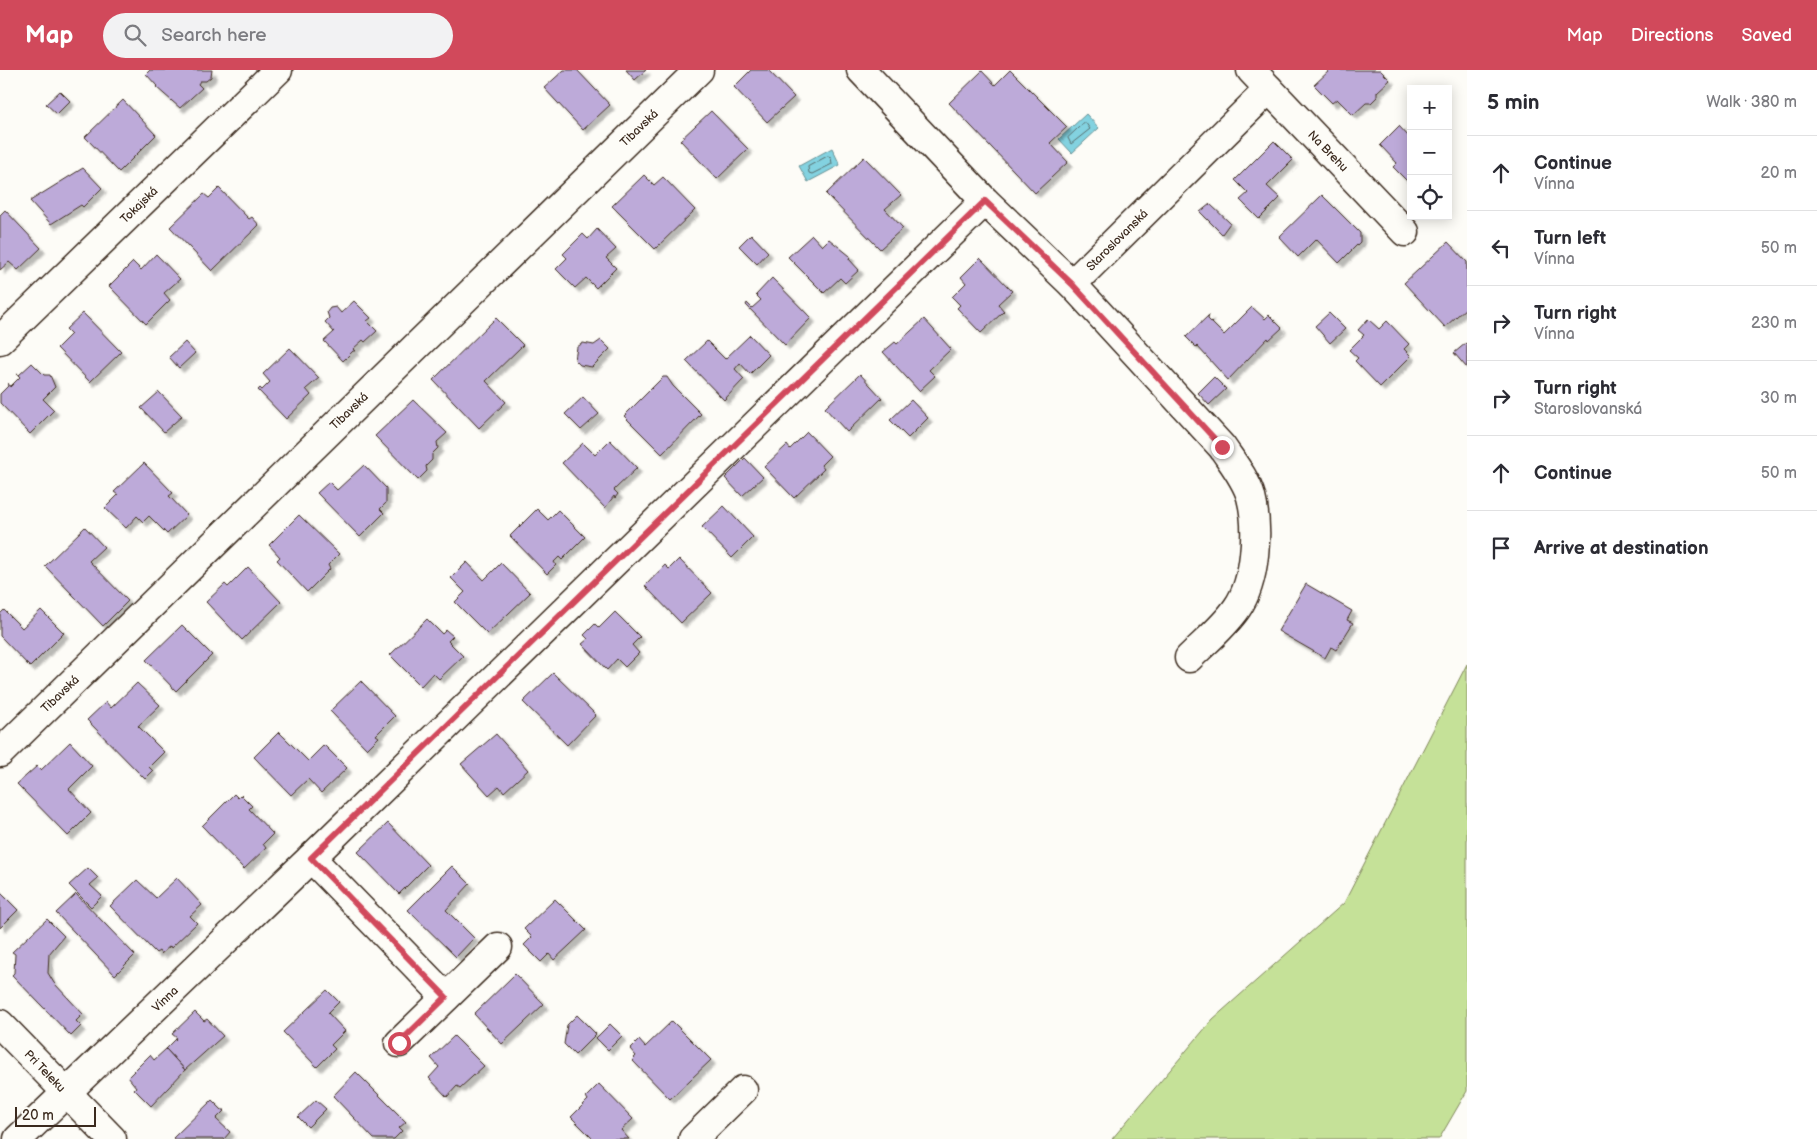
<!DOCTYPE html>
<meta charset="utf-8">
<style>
:root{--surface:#fff;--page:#f2f2f3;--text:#2b2b33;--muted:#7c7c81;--line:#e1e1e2;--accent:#d1495b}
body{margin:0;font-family:"Balsamiq Sans",sans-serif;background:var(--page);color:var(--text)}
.controls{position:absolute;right:15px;top:15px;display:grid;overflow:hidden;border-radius:0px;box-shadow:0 2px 12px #0003}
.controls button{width:45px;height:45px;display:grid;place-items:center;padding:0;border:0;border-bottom:1px solid var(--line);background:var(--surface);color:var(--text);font:25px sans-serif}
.scale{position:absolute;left:15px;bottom:12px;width:81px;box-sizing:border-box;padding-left:5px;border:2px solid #3b2a1e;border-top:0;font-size:14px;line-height:18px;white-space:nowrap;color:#3b2a1e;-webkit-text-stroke:4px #fdfcf7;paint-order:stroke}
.stop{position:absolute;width:15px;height:15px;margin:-11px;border:4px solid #d1495b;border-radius:50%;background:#fff}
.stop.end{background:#d1495b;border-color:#fff;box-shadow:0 1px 5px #0008}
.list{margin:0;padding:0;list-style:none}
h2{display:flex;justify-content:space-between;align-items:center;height:65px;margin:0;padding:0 20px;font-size:21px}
h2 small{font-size:16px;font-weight:400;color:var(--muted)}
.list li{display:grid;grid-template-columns:32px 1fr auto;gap:15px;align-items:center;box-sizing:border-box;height:75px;padding:0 20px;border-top:1px solid var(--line)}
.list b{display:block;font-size:19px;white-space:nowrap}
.list p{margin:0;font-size:16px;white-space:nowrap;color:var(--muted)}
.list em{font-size:16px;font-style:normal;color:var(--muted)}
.icon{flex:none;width:28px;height:28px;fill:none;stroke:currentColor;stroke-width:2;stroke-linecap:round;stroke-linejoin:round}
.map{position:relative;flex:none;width:1467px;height:1069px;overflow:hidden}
header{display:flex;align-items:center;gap:30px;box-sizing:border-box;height:70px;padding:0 25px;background:var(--accent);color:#fff}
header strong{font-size:24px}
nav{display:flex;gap:28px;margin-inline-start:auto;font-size:18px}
.search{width:350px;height:45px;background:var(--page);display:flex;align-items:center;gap:12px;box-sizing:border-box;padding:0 18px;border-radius:28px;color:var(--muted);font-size:19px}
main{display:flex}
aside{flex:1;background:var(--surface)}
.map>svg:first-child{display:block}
.green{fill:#c5e198;stroke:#80865b}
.water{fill:#83d2e0;stroke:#668f92}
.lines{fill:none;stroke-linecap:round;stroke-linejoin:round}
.shore{stroke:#586d6c;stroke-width:1}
.building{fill:#bdaad9;stroke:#3b2a1e;filter:url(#shadow)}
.minor-casing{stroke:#3b2a1e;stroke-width:31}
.minor{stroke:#fdfcf7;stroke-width:28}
.route{stroke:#d1495b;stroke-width:6}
.labels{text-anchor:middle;stroke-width:4.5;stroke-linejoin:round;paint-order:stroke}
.street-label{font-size:12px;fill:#3b2a1e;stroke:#fdfcf7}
</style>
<header>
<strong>Map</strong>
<div class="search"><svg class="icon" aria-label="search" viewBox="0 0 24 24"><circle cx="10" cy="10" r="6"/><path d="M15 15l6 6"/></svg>Search here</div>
<nav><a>Map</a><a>Directions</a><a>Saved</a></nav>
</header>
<main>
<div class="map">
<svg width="1467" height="1069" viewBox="0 0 1467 1069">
<defs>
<filter id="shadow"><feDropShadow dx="4.5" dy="4.5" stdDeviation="1" flood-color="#0004"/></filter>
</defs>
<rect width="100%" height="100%" fill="#fdfcf7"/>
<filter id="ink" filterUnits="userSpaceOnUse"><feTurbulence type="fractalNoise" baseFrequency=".02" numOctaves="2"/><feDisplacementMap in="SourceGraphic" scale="10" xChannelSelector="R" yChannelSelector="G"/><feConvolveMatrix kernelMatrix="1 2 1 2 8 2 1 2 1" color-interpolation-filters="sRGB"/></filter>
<g filter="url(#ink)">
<polygon class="green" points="1467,594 1467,1021 1439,1069 1112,1069 1213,949 1344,833"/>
<g class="water">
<polygon points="1086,44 1099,58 1072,83 1059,69"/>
<polygon points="832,78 840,95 808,112 799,96"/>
</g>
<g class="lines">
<g class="shore">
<polygon points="1085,52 1090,59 1071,74 1068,68"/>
<polygon points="828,86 831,87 832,94 812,104 809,103 808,97"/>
</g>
</g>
<g class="building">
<polygon points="150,0 212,0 211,7 206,11 200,11 198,14 202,18 180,38 156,17 157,16 146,4"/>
<polygon points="564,0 577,0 610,35 583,60 544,18"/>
<polygon points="626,0 646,0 635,10"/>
<polygon points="751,0 768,0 794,27 767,52 734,17"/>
<polygon points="1010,0 1067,57 1050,73 1068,92 1035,123 949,33 982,1 995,15"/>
<polygon points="1330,0 1380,0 1390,10 1377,22 1377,27 1371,33 1366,33 1353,45 1337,29 1332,33 1314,15"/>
<polygon points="60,21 70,31 57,44 46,34"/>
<polygon points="123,30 156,65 119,102 85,67"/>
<polygon points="711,41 748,79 717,109 680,70"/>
<polygon points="1399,56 1409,67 1411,65 1411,115 1393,97 1397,93 1380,75"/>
<polygon points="1274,71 1293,90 1267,116 1280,128 1259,149 1240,130 1248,123 1235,110"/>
<polygon points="864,87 901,125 885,139 903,158 880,179 826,124"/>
<polygon points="83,98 102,118 83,137 81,135 51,154 30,131"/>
<polygon points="644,105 654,115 663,107 695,140 655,179 612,136"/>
<polygon points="219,118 249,149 252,147 259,155 212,201 170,157 204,124 209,128"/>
<polygon points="1322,125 1360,163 1360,172 1339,193 1316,169 1298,187 1279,167"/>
<polygon points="1210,134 1230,153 1222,164 1200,142"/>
<polygon points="5,140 41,178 18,200 9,192 0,200 0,145"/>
<polygon points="597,159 616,179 606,188 616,198 596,218 586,208 575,218 556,199 567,188 563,184 583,164 588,169"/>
<polygon points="751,164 768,182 757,194 739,176"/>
<polygon points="812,165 822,176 829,169 850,186 849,189 859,200 845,213 840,208 824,223 788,187"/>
<polygon points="1448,172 1467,192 1467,237 1445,257 1404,213"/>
<polygon points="156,184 180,209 164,223 170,230 146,254 109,216 133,192 141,200"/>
<polygon points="980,188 1012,221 998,234 1004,241 981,263 957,238 960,235 952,227 966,213 961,207"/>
<polygon points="772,208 811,248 785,275 746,235 747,233 752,238 761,230 756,225"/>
<polygon points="354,231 371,248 367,251 377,261 365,272 363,270 353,279 355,281 353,281 343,291 324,271 334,262 325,252 329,248 327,242 330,238 336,237 341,243"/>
<polygon points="1252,237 1265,249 1269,245 1282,258 1269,270 1268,268 1228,310 1197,276 1196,277 1186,267 1209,245 1208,249 1224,265"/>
<polygon points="83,243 121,282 90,312 57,278 71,264 66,259"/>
<polygon points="1329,243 1345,259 1330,273 1315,256"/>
<polygon points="496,248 523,275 486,311 506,332 479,358 433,310"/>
<polygon points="924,249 951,279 929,300 935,306 919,321 883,282 895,272 897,274"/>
<polygon points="1368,249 1379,259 1387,251 1409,274 1404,279 1411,286 1380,317 1355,291 1358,288 1349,280 1364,265 1358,260"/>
<polygon points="750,265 769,285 750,304 740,293 735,299 744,309 724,330 686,291 707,271 725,289"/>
<polygon points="601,270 610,279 592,297 580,295 575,290 577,277 583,273 594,275"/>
<polygon points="185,272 195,283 179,298 169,287"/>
<polygon points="1466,273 1467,274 1467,298 1454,283"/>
<polygon points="290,278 319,308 306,319 311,325 286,349 258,320 260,318 262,320 270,312 263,304"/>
<polygon points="32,293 44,305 50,305 55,317 43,329 54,340 30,364 0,333 0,324 8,316 8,313 10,317 20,307 17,304 19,305"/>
<polygon points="860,304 882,328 847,362 825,338"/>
<polygon points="663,307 667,307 673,316 701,344 662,384 624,346"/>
<polygon points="1214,307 1226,319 1209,335 1198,323"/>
<polygon points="159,322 182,346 164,362 141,338"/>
<polygon points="583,327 599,344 581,360 565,344"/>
<polygon points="413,330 447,363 437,372 438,378 432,384 432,390 426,396 427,401 418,410 375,366"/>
<polygon points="911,330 928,348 908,368 890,350"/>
<polygon points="807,362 830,386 821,395 824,399 794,428 764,397 787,375 790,379"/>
<polygon points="610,370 637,398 614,420 618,424 615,428 614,426 605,438 562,393 583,373 595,385"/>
<polygon points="745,388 763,407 742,426 725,408"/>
<polygon points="144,393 173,423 169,426 187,445 167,464 149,446 143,452 137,446 126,458 105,438 118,425 114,422"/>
<polygon points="364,395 386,418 386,433 380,439 384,443 360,467 317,423 329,412 337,420"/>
<polygon points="724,436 753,467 732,488 702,457"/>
<polygon points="537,439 548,450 558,440 585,467 562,490 559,487 554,492 556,495 547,504 510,466"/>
<polygon points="299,445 339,484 328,495 330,499 307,522 277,490 280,487 269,475"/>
<polygon points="85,457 104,477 89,491 128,531 103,556 45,496"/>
<polygon points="679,489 712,523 681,553 645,516 665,495 669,499"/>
<polygon points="467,492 484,510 501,493 530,523 487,564 455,532 465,522 451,508"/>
<polygon points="248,497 281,532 242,570 206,532 225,514 228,517"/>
<polygon points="1306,514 1352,541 1347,550 1353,553 1336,580 1331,577 1325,588 1278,561"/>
<polygon points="4,540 22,558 41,540 64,563 30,597 0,566 0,544"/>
<polygon points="615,542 640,567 632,575 639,583 625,597 617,589 607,600 582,574 588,569 584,565 595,554 599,558"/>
<polygon points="427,549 442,564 446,560 453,566 448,571 463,586 439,609 433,603 421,616 390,585"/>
<polygon points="182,555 212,585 176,621 146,590"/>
<polygon points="553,603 596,645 567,675 523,632"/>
<polygon points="361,611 395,646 376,665 379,667 367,679 330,641"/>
<polygon points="137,613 160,635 138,656 164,682 149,697 153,701 145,709 87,650 106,632 111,638"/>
<polygon points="279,662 308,691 324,675 347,698 321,723 308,709 291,725 254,687"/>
<polygon points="496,664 528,700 504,722 499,716 489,725 461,694"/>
<polygon points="70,672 92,696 69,719 91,743 68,766 17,714 37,696 41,700"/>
<polygon points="234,724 238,728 241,725 252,736 249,739 273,764 263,774 266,778 244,799 202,756"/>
<polygon points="388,753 428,795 399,824 358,782"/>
<polygon points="452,796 470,814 446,840 474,868 456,887 408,840"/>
<polygon points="88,798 98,808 90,815 102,826 91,837 69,815"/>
<polygon points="177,808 202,835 190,846 197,853 171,878 170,876 161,884 159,881 156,883 110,836 137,810 156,828"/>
<polygon points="0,822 18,840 0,858"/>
<polygon points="76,824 135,885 115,905 56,843"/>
<polygon points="555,829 586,860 554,890 549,884 541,892 524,875 532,867 524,859"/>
<polygon points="47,849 64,866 49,884 48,903 54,913 83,944 76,951 81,956 71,966 12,905 14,903 15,884 12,882"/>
<polygon points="515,904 544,934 502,974 474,944"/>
<polygon points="327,920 339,932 328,943 345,961 331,975 335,979 317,997 283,962"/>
<polygon points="195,942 204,951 207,949 223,966 185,1000 166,979 177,968 172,964"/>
<polygon points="577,945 596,964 575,985 564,974 567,955"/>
<polygon points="672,951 711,990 670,1029 632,990 636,986 630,979 639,970 645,977"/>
<polygon points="610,954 622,966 608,980 596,968"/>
<polygon points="454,966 484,996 460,1018 457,1016 447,1027 429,1008 439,997 431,988"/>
<polygon points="166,979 185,1000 151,1036 134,1019 136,1017 128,1007 150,985 154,990"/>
<polygon points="356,1002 406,1052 399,1058 402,1061 394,1069 374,1069 333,1026"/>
<polygon points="599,1014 633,1049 621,1060 629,1069 593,1069 571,1047 588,1030 586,1027"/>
<polygon points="212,1030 222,1040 225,1040 216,1049 230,1062 224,1069 174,1069 173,1068"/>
<polygon points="316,1030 326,1039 308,1057 298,1047"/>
</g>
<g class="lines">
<defs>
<g id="minor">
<polyline points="861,0 985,131 1072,214 1269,19"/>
<polyline points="1251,0 1405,162"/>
<path d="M1072 214 1222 377C1232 392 1246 409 1251 427 1259 458 1256 511 1237 538 1224 557 1205 572 1189 588"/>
<polyline points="0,270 278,0"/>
<polyline points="0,683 699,0"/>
<polyline points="311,788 446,927"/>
<polyline points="0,954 112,1069"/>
<polyline points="399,973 498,877"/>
<polyline points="18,1069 311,788 985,131"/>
<polyline points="693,1069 743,1020"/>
</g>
</defs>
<use href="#minor" class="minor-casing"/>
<use href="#minor" class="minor"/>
</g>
</g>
<g class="lines" filter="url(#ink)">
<polyline class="route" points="399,973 446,927 311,788 985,131 1072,214 1222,377"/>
</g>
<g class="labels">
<g class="street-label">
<text transform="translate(639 58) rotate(-44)" y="4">Tibavská</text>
<text transform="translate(1328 81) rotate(46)" y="4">Na Brehu</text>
<text transform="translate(139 135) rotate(-44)" y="4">Tokajská</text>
<text transform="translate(1117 170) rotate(-45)" y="4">Staroslovanská</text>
<text transform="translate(349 341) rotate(-44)" y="4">Tibavská</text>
<text transform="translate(60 624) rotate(-44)" y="4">Tibavská</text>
<text transform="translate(165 929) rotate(-44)" y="4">Vínna</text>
<text transform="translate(45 1001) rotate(46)" y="4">Pri Teleku</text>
</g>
</g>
</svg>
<div class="controls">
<button>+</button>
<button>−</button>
<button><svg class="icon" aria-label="locate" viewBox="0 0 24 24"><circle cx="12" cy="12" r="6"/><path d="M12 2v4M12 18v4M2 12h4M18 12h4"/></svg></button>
</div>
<div class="scale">20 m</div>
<div class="stop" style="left:399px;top:973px"></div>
<div class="stop end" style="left:1222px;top:377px"></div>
</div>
<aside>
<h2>5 min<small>Walk · 380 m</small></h2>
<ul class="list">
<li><svg class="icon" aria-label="ahead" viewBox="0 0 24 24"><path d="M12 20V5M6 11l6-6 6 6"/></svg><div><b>Continue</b><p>Vínna</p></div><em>20 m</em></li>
<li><svg class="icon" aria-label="left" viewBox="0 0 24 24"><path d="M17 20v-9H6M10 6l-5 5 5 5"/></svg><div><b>Turn left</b><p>Vínna</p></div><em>50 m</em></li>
<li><svg class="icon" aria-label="right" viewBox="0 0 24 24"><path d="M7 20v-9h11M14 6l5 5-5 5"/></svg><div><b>Turn right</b><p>Vínna</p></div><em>230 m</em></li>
<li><svg class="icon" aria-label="right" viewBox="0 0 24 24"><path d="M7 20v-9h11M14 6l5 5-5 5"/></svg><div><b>Turn right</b><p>Staroslovanská</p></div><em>30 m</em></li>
<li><svg class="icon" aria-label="ahead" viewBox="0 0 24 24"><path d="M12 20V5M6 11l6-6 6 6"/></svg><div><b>Continue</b></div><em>50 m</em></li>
<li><svg class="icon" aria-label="arrive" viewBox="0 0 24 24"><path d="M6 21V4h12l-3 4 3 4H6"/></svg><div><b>Arrive at destination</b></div></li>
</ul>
</aside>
</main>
